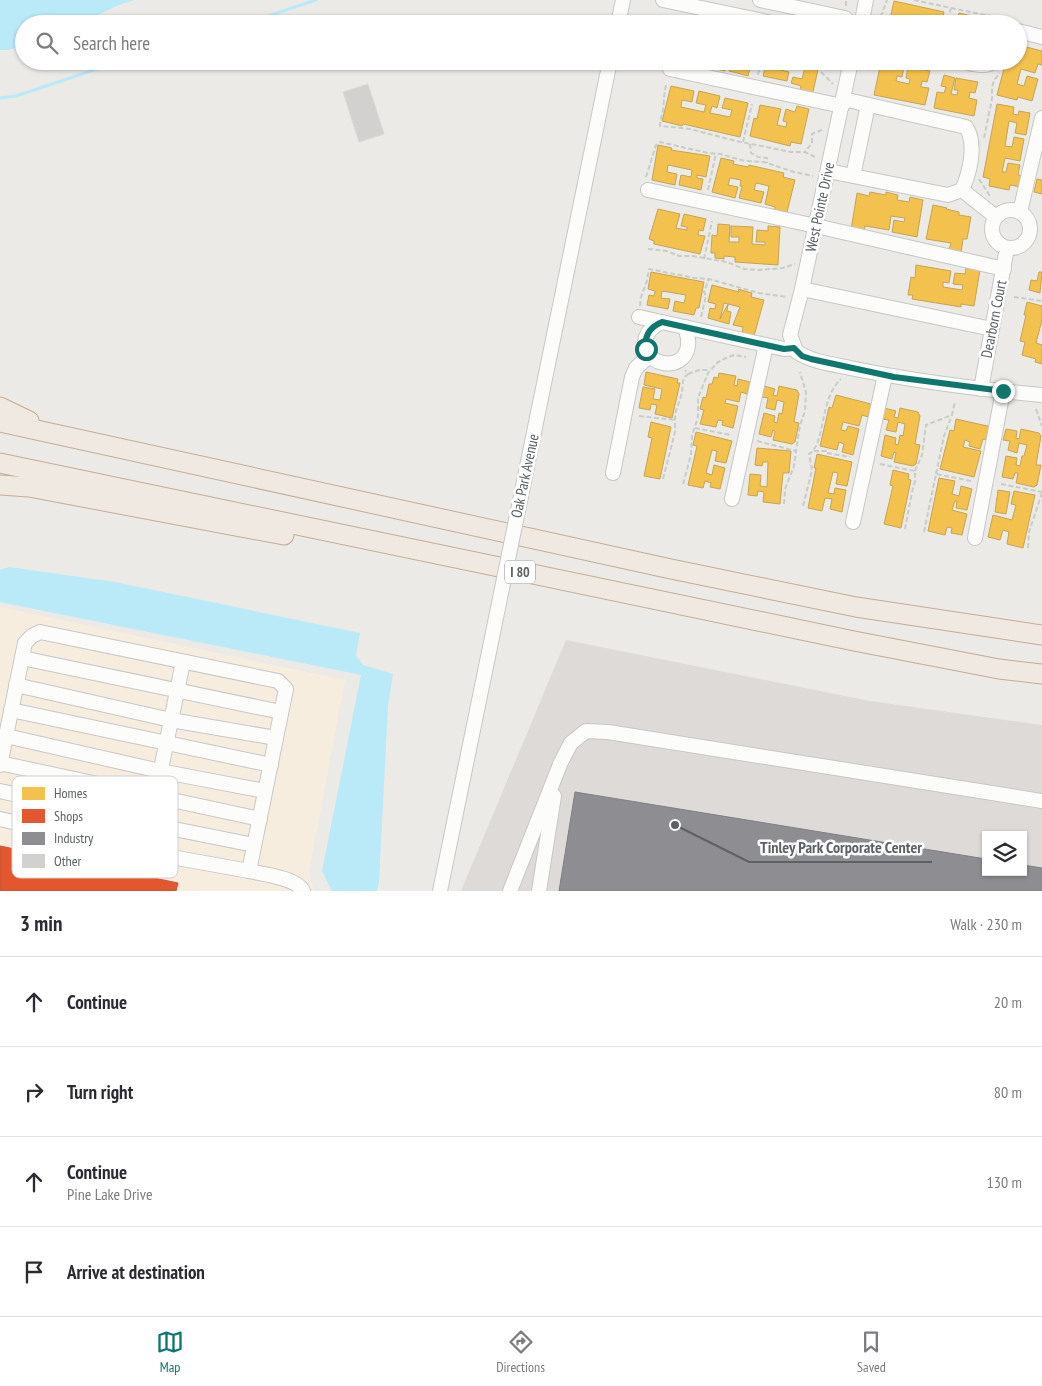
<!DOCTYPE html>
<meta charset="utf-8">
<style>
:root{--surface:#fff;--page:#f7f7f7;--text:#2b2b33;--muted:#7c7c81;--line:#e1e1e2;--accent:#0f766e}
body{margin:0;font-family:"PT Sans Narrow",sans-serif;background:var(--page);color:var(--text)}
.controls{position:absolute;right:15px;bottom:15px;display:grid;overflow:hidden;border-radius:0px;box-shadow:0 1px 4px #0004}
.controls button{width:45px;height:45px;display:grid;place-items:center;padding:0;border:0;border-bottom:1px solid var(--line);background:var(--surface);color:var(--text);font:25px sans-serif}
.stop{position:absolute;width:15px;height:15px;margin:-11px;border:4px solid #0f766e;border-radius:50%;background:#fff}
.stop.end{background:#0f766e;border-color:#fff;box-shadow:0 1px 5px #0008}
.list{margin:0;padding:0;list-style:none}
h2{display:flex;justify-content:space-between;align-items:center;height:65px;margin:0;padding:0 20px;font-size:21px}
h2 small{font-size:16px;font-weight:400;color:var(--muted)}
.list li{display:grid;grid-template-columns:32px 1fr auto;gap:15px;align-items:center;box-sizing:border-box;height:90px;padding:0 20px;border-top:1px solid var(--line)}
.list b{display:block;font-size:19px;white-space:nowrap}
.list p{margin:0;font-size:16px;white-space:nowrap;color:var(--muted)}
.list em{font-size:16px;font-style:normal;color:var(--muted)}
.icon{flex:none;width:28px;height:28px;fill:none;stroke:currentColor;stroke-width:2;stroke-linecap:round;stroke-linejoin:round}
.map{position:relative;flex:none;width:1042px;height:891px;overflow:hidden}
.search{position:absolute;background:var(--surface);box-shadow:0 1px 4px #0004;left:15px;right:15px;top:15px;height:55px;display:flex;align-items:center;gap:12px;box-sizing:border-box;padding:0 18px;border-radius:28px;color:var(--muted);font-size:19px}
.sheet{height:425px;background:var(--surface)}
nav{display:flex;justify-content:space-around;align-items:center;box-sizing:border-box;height:70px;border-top:1px solid var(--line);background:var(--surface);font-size:14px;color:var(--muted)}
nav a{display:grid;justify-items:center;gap:2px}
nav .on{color:var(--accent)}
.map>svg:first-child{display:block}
.commercial{fill:#f6eddf}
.industrial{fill:#dddad8;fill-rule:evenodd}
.water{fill:#bae9f8}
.homes{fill:#f2c14e;stroke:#c5a455}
.shops{fill:#e4572e;stroke:#bb5a3e}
.industry{fill:#8d8d92;stroke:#7e8084}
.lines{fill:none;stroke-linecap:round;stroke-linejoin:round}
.stream{stroke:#bae9f8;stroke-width:3}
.building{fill:#d3d1cf;stroke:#dcd9d6}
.minor-casing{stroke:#c7c7c8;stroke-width:16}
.highway-casing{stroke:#c4ac93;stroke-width:21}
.path{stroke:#c7cdc9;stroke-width:2;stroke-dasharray:5 2.5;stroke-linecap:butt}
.minor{stroke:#fcfcfb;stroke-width:14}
.highway{stroke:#efe9e1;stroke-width:19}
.minor-bridge-casing{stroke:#c7c7c8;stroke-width:16;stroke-linecap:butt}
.minor-bridge{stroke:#fcfcfb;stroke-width:14}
.route{stroke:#0f766e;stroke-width:6}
.labels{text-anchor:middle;stroke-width:5;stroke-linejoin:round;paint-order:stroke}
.shield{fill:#fff;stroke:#8d9093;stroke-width:1}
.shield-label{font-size:14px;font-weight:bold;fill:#5c6165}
.street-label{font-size:15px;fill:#5c6165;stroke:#fff}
.key{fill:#fff;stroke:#ced0d1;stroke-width:1}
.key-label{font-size:14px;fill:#5c6165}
.leader{fill:none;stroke:#5c6165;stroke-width:2}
.callout-dot{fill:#5c6165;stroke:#fff;stroke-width:2}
.callout-label{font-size:16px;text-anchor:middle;font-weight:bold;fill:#5c6165;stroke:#fff;stroke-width:5;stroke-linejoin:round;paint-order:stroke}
</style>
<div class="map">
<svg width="1042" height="891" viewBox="0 0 1042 891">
<rect width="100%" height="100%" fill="#eceae7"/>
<polygon class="commercial" points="0,607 345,680 309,872 314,891 0,891"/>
<path class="industrial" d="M566 640 870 701 1042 725V891H461ZM986 835H1023V872H986Z"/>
<g class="water">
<polygon points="0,0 135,0 121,4 79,24 24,24 24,45 9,50 0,50"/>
<polygon points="9,567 115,582 360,633 356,655 363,665 393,674 388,706 379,882 377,891 332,891 322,871 361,675 0,602 0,570"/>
</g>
<g class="homes">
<polygon points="894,1 944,12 941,24 921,24 908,21 907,24 889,24"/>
<polygon points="959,13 994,21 993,24 951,24 953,16 958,17"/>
<polygon points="1018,45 1042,51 1042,65 1038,64 1035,73 1021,69 1017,84 1024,86 1027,76 1038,79 1032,101 1018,97 1017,100 997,95 1006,61 1018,61"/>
<polygon points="705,61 728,61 725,71 704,66"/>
<polygon points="732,61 752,61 748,76 729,71"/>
<polygon points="767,61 820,61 812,96 799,93 801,86 791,83 793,77 802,79 805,67 782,62 780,70 789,72 787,81 763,76"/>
<polygon points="881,62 904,67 902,77 897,76 896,81 909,84 910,79 906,78 908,66 930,71 927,82 922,81 921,87 929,88 925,105 874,95"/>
<polygon points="944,75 955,78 951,94 957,95 958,90 954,90 956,78 978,82 975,93 970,92 969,98 977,100 974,116 934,108 937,92 944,93 946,87 941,86"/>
<polygon points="671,86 694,91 692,102 682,100 681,107 704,112 706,105 696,103 699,91 720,96 717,108 712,106 710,113 730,117 732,110 722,108 725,98 748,103 740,137 683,124 682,126 662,121"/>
<polygon points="997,104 1014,107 1013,114 1018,115 1019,111 1030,113 1026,135 1015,133 1017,123 1009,121 1005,146 1012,147 1014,137 1024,139 1020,161 1005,158 1002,172 1006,172 1008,163 1020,165 1018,175 1023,176 1021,187 1010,185 1009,190 989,186 990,179 983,177"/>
<polygon points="760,105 781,109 777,125 786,127 787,122 783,121 786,109 795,112 797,106 809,109 801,144 791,142 790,146 750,136 754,118 757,119"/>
<polygon points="658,145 672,148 671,150 710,156 706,177 697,175 697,178 703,179 701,190 679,185 681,175 691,177 692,170 668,165 667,172 677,174 675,185 652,180"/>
<polygon points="721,158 734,161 733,164 748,167 749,165 784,173 783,177 795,180 786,216 774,213 775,207 765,204 769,186 756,183 754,190 764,192 761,203 739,198 742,186 740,186 741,180 730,178 728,185 738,187 735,198 712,192"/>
<polygon points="1037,179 1042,180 1042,194 1034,192"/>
<polygon points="870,192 886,195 886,192 898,195 897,200 909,202 910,197 923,200 917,237 892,232 894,220 904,222 905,218 891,216 889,230 865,226 864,232 851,230 857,193 869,196"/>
<polygon points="933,205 947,208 946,209 959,212 959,215 971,217 967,239 963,239 961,253 949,250 951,243 926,239"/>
<polygon points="658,209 680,214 676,228 687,230 687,227 681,226 684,214 706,219 703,231 699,230 698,235 705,236 700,254 654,244 654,241 649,239"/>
<polygon points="718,224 730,225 729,242 739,242 739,237 731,237 731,226 753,227 752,244 765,245 765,242 756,242 757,230 768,231 768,226 780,227 778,265 735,262 735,257 724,256 724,259 715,258 715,253 711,253 712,235 717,236"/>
<polygon points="916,265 951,271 949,283 943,282 943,287 962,290 963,285 953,284 955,273 965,274 966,268 980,270 974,306 961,304 961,307 912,299 913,295 908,295 911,277 915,278"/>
<polygon points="651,272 704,282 699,308 696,308 694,315 673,311 675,301 684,303 686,295 662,291 661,298 670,299 668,309 647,305 649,295 654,296 655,291 648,289"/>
<polygon points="1039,272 1042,272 1040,293 1029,290 1031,280 1037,281"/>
<polygon points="712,285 739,292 738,289 752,293 751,297 764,300 754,336 742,333 743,327 733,325 740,307 724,303 720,319 728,304 727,311 731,312 729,324 708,318 710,308 715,309 716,304 708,302"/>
<polygon points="1027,302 1042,306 1042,320 1036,343 1042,345 1042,364 1035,362 1036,359 1022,355 1025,342 1020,341 1026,315 1024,315"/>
<polygon points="646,372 678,379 677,383 680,383 672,418 655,414 657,405 651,404 650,410 639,408 643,387 655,389 653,399 660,400 662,389 644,385"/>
<polygon points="719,373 736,376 734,385 737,386 738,379 750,382 747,394 741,392 739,402 726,399 725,403 738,406 733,428 722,425 723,421 718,420 716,427 700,424 704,410 700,409 703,397 706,398 709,384 712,384 714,377 718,378"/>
<polygon points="764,386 775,389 773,395 777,396 779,386 797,390 799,394 794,422 799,423 795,442 792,444 773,440 775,431 773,430 771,437 759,434 764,413 775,416 774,422 777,423 779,413 782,414 784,402 777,400 775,410 766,408 768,398 761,397"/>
<polygon points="836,395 871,404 868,417 862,415 859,426 843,422 841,430 846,431 848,426 859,429 853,455 842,452 844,444 839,442 837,450 820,446 829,407 832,408"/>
<polygon points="884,408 896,411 894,417 898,418 900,408 918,412 920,416 915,444 920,445 916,464 913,466 894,462 896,453 894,452 892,459 881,456 885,435 896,438 895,444 898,445 900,435 903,436 905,424 898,422 896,432 886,430 889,420 882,419"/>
<polygon points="956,419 992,427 989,440 983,439 980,449 969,446 970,442 965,440 963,447 981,451 974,477 940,469 950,430 954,431"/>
<polygon points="651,422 671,427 660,479 644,476 652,438 648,437"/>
<polygon points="1006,429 1017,431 1016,438 1019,439 1021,429 1039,433 1041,436 1036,465 1041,465 1037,485 1034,487 1016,483 1018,473 1015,473 1013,479 1002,477 1006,456 1017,458 1016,465 1020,466 1022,456 1024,456 1027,445 1019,443 1017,453 1008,450 1010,441 1003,440"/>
<polygon points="696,432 732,441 726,463 715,461 717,451 712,450 706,473 712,475 714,465 725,468 720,489 710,487 711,483 705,481 703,488 688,485 697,446 693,445"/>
<polygon points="757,448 791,451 789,473 783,473 780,504 763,502 764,492 758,491 757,496 748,495 750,474 761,475 760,486 767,487 768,462 763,462 762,466 755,465"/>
<polygon points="817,454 852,462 847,486 836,484 838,473 833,472 828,493 834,494 835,488 846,490 842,512 830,509 832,499 825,498 822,511 808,508 816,468 814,468"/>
<polygon points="893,470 909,474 908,479 911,480 901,528 884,524 893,486 890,485"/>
<polygon points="939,478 955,481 952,494 959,496 961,486 972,489 967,510 956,508 957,501 955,501 952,510 967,514 962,535 951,533 952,528 947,527 945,535 928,531"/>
<polygon points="998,490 1010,492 1006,514 995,512"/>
<polygon points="1014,491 1035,495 1023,548 1007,544 1009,532 1003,530 1000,540 988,537 993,515 1012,520 1016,505 1011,504"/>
</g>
<polygon class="shops" points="0,846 178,883 176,891 0,891"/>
<polygon class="industry" points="575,792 986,859 986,872 1023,872 1023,865 1042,868 1042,891 559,891"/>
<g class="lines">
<g class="stream">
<polyline points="244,24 316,0"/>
<polyline points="0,98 16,96 121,61"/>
</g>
</g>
<polygon class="building" points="368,84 384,134 359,142 343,92"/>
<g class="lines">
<defs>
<g id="minor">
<polyline points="663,0 777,24"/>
<polyline points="760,0 845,18 850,24"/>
<polyline points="618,24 623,0"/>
<polyline points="858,24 862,21 866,0"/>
<polyline points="1018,31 1042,37"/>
<path d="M851 61 802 289 790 335 796 351C811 362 832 364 850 368 913 381 977 389 1042 395"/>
<path d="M961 61C971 63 985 69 994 61"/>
<polyline points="670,69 842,106"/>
<path d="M828 171 948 195 962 190C970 172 977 144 966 127L843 99"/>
<polyline points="853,176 868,105"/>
<polyline points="648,190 816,226 1004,269"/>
<polyline points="962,190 996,217"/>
<circle cx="1011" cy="229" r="19"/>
<polyline points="1020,212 1042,118"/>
<polyline points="802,289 992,329"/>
<polyline points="639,317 784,349 794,348"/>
<path d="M662 322C655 325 649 329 646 337 638 365 684 375 688 346 689 340 687 333 685 327"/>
<polyline points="981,389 1007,248"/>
<polyline points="613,473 632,377 636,368 649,356"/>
<polyline points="521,496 610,61"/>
<polyline points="732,499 766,345"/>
<polyline points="853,522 885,375"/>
<polyline points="975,538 1003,391"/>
<polyline points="22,658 281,712"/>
<polyline points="183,662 144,852 249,871"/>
<polyline points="16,685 171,720 276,738"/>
<polyline points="11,710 271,765"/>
<polyline points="6,736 160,771 265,791"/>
<polyline points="0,763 260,819"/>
<path d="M0 765 25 643 32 636 40 632 278 681 286 689 249 871C263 874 297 878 303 891"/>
<polyline points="0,791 149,824 254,845"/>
<polyline points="0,819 144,852"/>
<polyline points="440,891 498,608"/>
<polyline points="510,891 561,762 571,743 586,731 608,732 1042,801"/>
<polyline points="539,891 554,796"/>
</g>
<g id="highway">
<polyline points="0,407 29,421"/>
<polyline points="0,422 671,569 856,607 1042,635"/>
<polyline points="0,463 854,641 999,669 1042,674"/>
<polyline points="0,485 29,487 284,535"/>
</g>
</defs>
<use href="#minor" class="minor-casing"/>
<use href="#highway" class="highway-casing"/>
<g class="path">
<polyline points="914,0 951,8 947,24"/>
<polyline points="846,6 846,0"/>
<polyline points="951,8 1001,18 1005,24"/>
<polyline points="680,24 682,20 691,24"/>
<polyline points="878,24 887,0"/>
<polyline points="821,72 833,84"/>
<polyline points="758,75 761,61"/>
<path d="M666 85C664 93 664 102 663 110 662 116 660 120 660 126L690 129 736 141 791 152H805"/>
<polyline points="984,138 992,99 992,88 994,80 1000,73"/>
<polyline points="743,142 752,104"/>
<polyline points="750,144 751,153 758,157 767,158 767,163"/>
<polyline points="815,157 805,152 812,143 812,134 824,129"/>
<polyline points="646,177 656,145 660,142 708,153 720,154 745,161 764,162 794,172 813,176"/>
<polyline points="979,179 990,196"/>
<polyline points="708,190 716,153"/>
<polyline points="648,249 667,251 679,256 692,256 727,262 744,269 759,270 783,268 795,264"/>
<polyline points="704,259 712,221"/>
<polyline points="1014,297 1042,301"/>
<polyline points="640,306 641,297 647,281 649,269 695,278 709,279 759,293 787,297"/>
<polyline points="701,317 706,296 704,292 709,279"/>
<polyline points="688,374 699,370 710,370"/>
<polyline points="1036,409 1042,426"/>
<polyline points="639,416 675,420"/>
<polyline points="695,428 731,435"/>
<polyline points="757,441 796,451 800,425 805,411 806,392 800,372"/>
<polyline points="814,451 827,451 827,453 850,457"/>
<polyline points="880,464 915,471 915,481 912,492 905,529"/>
<polyline points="915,471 922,455 926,425 952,415 955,401"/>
<polyline points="936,474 944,436 952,415"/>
<polyline points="663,479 675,432 675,414 682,393 683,381 685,377 688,374 685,370"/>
<polyline points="683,484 691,455 692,436 698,417 698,398 708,373 718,362 726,358 734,355 746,357"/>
<polyline points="1001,484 1042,492"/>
<polyline points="784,504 785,489 794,466 796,451"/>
<path d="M803 506 812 470 809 454C826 444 819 399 841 379"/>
<polyline points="924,532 936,474 971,481"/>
<polyline points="1028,548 1029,532 1042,493"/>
</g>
<use href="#minor" class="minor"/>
<use href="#highway" class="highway"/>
<defs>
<polyline id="minor-bridge" points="498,608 521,496"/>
</defs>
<use href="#minor-bridge" class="minor-bridge-casing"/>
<use href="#minor-bridge" class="minor-bridge"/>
</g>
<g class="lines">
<path class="route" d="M646 349C644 336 650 327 662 322L784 349 794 348 802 356 811 359 894 377 1003 391"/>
</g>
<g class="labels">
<rect class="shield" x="505" y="560.5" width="30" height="23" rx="4"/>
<g class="shield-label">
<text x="520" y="577">I 80</text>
</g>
<g class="street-label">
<text transform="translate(820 207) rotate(-78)" y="5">West Pointe Drive</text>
<text transform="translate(994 319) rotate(-79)" y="5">Dearborn Court</text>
<text transform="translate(525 476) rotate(-78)" y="5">Oak Park Avenue</text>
</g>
</g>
<rect x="12" y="776" width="166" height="102" rx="8" class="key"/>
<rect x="22" y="787" width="23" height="13" fill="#f2c14e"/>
<rect x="22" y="809" width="23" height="14" fill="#e4572e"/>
<rect x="22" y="832" width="23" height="13" fill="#8d8d92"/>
<rect x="22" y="854" width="23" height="14" fill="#d3d1cf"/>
<g class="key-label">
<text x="54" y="798">Homes</text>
<text x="54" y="821">Shops</text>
<text x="54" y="843">Industry</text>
<text x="54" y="866">Other</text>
</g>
<path class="leader" d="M675 825L749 862H932"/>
<circle class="callout-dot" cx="675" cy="825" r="5"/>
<g class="callout-label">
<text x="841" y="853">Tinley Park Corporate Center</text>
</g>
</svg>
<div class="controls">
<button><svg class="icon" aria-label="layers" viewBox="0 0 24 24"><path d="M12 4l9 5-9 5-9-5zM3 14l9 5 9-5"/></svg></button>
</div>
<div class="stop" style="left:646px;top:349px"></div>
<div class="stop end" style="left:1003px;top:391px"></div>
<div class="search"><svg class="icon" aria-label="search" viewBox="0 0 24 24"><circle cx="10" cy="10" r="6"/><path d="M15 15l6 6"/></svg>Search here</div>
</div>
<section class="sheet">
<h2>3 min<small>Walk · 230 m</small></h2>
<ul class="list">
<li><svg class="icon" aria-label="ahead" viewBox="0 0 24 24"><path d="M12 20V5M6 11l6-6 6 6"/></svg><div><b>Continue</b></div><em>20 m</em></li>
<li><svg class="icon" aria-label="right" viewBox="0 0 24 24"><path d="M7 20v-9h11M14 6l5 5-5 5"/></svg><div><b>Turn right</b></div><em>80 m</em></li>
<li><svg class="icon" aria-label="ahead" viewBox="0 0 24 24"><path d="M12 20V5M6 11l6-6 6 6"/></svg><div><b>Continue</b><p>Pine Lake Drive</p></div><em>130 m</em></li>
<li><svg class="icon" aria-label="arrive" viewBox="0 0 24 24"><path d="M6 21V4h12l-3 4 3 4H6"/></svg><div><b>Arrive at destination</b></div></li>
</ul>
</section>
<nav>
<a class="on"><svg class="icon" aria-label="map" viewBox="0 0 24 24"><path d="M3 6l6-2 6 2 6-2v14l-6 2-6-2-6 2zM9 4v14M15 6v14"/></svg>Map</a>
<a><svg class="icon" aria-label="directions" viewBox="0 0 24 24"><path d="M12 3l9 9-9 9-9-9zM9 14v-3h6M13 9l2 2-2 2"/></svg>Directions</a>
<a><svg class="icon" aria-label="saved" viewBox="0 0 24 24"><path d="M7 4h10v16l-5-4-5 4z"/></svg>Saved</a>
</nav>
